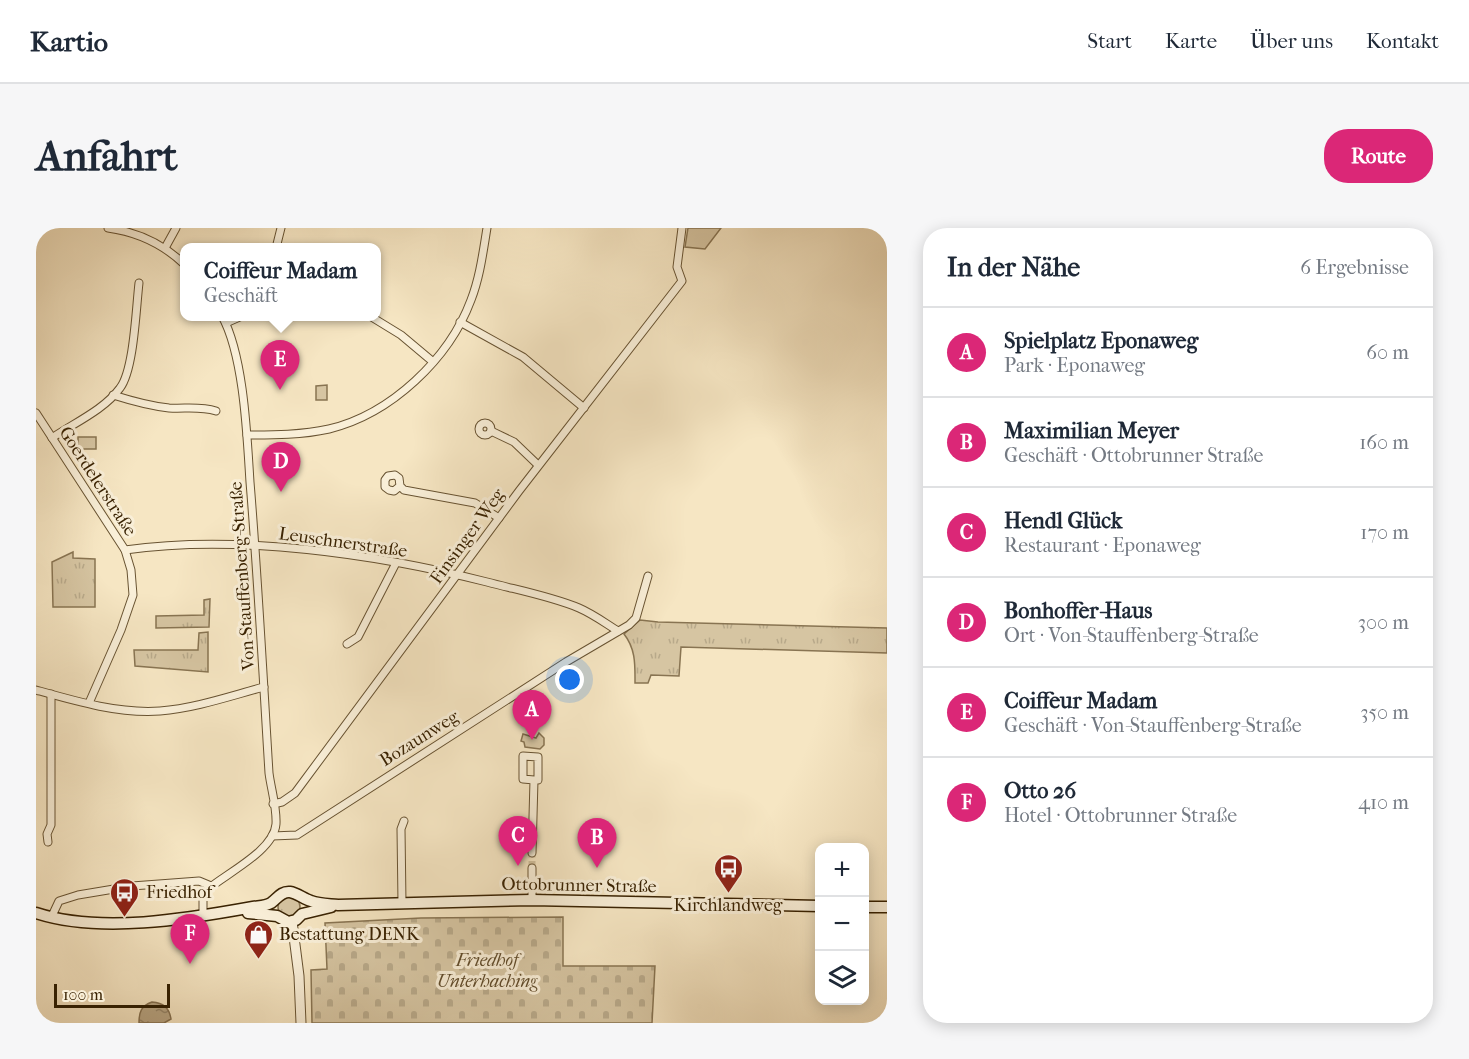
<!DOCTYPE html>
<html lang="de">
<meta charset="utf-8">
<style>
:root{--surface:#fff;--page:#f6f6f7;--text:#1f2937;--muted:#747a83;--line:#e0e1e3;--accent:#db2777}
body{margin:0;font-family:"IM FELL French Canon",serif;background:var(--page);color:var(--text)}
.controls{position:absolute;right:18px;bottom:18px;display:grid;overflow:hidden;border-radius:12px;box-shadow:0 3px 15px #0003}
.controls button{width:54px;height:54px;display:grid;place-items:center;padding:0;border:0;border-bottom:2px solid var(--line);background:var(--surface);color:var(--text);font:30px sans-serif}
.scale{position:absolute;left:18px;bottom:15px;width:116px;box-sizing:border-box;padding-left:6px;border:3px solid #392202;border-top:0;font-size:16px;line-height:21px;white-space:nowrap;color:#392202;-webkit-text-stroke:4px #f9efd8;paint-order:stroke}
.you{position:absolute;left:534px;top:452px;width:21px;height:21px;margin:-15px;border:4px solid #fff;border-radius:50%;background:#1a73e8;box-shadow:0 0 0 9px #1a73e833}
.badge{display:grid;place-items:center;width:39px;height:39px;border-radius:50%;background:var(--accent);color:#fff;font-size:20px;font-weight:700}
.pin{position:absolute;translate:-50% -50px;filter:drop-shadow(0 2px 3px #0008)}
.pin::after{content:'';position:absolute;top:32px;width:21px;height:18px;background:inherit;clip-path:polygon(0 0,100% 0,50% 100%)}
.popup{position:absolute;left:144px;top:15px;width:201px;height:78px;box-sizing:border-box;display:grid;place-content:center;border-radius:12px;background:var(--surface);filter:drop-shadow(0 2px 4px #0005);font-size:20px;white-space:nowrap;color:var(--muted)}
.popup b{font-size:22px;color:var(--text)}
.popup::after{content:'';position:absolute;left:50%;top:100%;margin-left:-12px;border:12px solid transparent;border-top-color:var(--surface)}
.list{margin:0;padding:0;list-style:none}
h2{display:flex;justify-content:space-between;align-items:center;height:78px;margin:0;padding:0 24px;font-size:26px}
h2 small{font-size:20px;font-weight:400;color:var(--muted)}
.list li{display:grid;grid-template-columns:39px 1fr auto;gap:18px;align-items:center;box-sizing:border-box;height:90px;padding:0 24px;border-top:2px solid var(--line)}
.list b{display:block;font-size:22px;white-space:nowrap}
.list p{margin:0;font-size:20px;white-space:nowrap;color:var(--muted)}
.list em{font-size:20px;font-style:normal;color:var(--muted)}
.icon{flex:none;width:33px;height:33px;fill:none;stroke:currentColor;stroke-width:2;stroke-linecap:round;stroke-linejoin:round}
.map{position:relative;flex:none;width:851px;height:795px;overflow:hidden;border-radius:24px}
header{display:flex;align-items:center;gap:36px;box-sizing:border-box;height:84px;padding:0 30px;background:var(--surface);border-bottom:2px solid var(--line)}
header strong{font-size:28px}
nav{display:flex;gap:33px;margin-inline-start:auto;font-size:21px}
.intro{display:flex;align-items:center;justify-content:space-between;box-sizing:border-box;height:144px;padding:0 36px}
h1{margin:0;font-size:42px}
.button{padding:15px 27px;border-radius:24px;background:var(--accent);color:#fff;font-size:21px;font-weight:700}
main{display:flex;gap:36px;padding:0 36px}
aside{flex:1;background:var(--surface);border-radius:24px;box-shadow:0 3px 15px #0003}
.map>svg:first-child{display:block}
.grass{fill:url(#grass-tufts);stroke:#887452;stroke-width:1.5}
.cemetery{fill:url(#cemetery-stones);stroke:#887452;stroke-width:1.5}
.green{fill:#d6c5a2;stroke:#887452;stroke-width:1.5}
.water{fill:url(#water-ripples);stroke:#846f4e;stroke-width:1.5}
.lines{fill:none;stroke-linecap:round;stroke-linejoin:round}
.minor-tunnel{stroke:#d0bf9c;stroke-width:7;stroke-dasharray:7 3.5;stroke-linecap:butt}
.minor-casing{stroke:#685332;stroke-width:9}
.tertiary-casing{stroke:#685332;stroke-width:11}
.secondary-casing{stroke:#392202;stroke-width:13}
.minor{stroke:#f9efd8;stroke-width:7}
.tertiary{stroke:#f9efd8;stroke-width:9}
.secondary{stroke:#f9efd8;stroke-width:10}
.labels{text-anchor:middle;stroke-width:6;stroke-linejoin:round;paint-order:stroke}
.street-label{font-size:18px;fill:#392202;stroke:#f9efd8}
.poi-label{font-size:18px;fill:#392202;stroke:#f9efd8;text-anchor:start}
.park-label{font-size:18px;font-style:italic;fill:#604b2a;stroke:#f9efd8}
</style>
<header>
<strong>Kartio</strong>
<nav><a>Start</a><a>Karte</a><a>Über uns</a><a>Kontakt</a></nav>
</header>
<div class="intro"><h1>Anfahrt</h1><a class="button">Route</a></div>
<main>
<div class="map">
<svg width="851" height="795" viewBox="0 0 851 795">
<defs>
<pattern id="grass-tufts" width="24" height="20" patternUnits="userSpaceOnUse" patternTransform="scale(1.5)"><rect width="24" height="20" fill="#d6c5a2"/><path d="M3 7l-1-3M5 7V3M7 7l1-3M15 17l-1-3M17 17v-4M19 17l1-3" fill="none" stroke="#b8a98a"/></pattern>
<pattern id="cemetery-stones" width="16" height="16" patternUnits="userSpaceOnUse" patternTransform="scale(1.5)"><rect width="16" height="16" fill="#d6c5a2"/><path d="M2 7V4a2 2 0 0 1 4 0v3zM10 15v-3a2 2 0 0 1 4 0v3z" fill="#b8a98a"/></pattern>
<pattern id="water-ripples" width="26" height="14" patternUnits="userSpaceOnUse" patternTransform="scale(1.5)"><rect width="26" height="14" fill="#b6a381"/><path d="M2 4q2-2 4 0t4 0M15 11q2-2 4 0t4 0" fill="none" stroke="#958467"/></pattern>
</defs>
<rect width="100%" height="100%" fill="#f6e6c3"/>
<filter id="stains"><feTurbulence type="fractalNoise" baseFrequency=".00333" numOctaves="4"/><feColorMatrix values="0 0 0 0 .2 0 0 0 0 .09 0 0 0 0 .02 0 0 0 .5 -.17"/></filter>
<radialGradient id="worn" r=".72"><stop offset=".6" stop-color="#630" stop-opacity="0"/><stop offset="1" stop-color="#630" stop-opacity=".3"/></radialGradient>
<g class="grass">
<polygon points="37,324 37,330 59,331 59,379 17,379 16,334"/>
<polygon points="174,371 173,399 120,400 120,388 168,387 168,372"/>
<path d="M604 392 622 394 851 400V425L645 419 643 448 615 447 612 455H599C599 438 600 421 588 406Z"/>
<polygon points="172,404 172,444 99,438 98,422 162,422 163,405"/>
<circle cx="253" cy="679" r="11"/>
</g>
<polygon class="cemetery" points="527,689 527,738 619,738 616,795 276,795 275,742 291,741 289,695 385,690"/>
<g class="green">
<polygon points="652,0 685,0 669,21 649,19"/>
<polygon points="291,157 291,172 280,172 280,158"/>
<rect x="42" y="209" width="18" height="12"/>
<polygon points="503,505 508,510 508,517 504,521 489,519 488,514 485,513 487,506 500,510"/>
</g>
<path class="water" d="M116 774C127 775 133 779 135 791L128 795H103C103 784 105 778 116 774Z"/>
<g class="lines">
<polyline class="minor-tunnel" points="496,640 496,625"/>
<defs>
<g id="minor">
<path d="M72 0C101 4 127 16 148 36"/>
<polyline points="129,20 140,0"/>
<polyline points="240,20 245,0"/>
<polyline points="334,88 365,107 396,133"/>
<polyline points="424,94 487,129 548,180"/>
<polyline points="190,95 206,88"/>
<path d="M77 167C96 173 114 178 133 180 149 181 164 178 180 183"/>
<polyline points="0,185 89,322 95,342 97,367 85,402 53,475"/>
<circle cx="449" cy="201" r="6"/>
<polyline points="455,203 478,214 502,237"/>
<path d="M211 207C238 207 266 207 293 201 355 186 413 131 435 72 444 49 447 24 451 0"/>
<path d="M16 210C38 195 68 182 84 160 98 142 100 80 103 55"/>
<polyline points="364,258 358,263 353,262 349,259 349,252 352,248 359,247 363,250 364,258 368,262 439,275 463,290"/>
<path d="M89 322C203 306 340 326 451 354 481 362 514 368 543 380 557 386 569 395 582 403"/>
<polyline points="311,416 322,409 360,335"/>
<path d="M0 462C39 473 83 486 124 483 160 480 194 468 228 459"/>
<polyline points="237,576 246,574 259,565 483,263 646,53 641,39 646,0"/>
<polyline points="236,608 261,607 530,434 593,397 600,390 612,348"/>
<polyline points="12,614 11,606 15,597 15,466"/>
<polyline points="496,625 498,552 502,552 502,529 487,528 487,551 498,552"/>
<polyline points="496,672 496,640"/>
<polyline points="366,675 365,601 368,593"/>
<path d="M167 687V670L171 662C189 646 238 623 240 596 241 580 235 561 233 545 227 448 222 351 214 254 211 208 208 128 186 88"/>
<polyline points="15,690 23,673 42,667 96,658 163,653 175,658"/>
</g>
<polyline id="tertiary" points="256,693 263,748 265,795"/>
<g id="secondary">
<polyline points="828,679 851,679"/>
<path d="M0 685C64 706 151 691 217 679 223 678 230 678 235 675 241 671 245 663 254 664 261 665 268 671 275 673 283 676 293 676 302 677L496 672 784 678"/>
<polyline points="212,685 241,688 252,694 260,692 266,686 295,679"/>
</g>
</defs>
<use href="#minor" class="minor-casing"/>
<use href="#tertiary" class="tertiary-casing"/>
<use href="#secondary" class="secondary-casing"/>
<use href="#minor" class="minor"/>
<use href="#tertiary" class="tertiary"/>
<use href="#secondary" class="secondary"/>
</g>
<defs>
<symbol id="bus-pin" viewBox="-11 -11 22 30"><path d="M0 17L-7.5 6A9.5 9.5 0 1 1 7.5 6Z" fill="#8f2418" stroke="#f9efd8"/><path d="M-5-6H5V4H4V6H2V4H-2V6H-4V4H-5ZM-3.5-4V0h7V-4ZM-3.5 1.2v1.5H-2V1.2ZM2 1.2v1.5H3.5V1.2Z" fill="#fff"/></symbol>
<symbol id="shop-pin" viewBox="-11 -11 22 30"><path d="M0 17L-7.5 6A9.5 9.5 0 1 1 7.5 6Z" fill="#8f2418" stroke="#f9efd8"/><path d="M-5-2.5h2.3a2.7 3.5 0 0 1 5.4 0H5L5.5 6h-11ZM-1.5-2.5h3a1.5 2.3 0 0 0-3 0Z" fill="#fff"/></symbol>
</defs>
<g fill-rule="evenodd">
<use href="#bus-pin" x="676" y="624" width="33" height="45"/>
<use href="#bus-pin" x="72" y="648" width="33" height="45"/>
<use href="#shop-pin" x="206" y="690" width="33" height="45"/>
</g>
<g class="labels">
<g class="street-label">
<text transform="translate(62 253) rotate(57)" y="6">Goerdelerstraße</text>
<text transform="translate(431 308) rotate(-54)" y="6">Finsinger Weg</text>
<text transform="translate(307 314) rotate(8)" y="6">Leuschnerstraße</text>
<text transform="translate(206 348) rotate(-94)" y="6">Von-Stauffenberg-Straße</text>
<text transform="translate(383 510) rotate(-32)" y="6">Bozaunweg</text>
<text transform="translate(543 657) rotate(1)" y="6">Ottobrunner Straße</text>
</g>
<g class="poi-label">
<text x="110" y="670">Friedhof</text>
<text x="692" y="683" text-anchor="middle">Kirchlandweg</text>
<text x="243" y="712">Bestattung DENK</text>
</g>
<g class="park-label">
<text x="451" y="738">Friedhof<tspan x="451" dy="21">Unterhaching</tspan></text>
</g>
</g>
<rect width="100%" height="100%" filter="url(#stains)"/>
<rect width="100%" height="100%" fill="url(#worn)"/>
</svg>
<div class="controls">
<button>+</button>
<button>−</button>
<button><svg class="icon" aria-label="layers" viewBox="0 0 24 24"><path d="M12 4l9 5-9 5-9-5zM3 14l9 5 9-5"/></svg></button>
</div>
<div class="scale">100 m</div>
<div class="you"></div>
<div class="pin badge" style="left:496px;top:512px">A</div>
<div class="pin badge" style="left:561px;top:640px">B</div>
<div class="pin badge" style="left:482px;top:638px">C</div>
<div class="pin badge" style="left:245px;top:264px">D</div>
<div class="pin badge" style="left:244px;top:162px">E</div>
<div class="popup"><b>Coiffeur Madam</b>Geschäft</div>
<div class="pin badge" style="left:154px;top:736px">F</div>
</div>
<aside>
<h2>In der Nähe<small>6 Ergebnisse</small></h2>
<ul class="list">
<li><span class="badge">A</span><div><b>Spielplatz Eponaweg</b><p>Park · Eponaweg</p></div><em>60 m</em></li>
<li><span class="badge">B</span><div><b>Maximilian Meyer</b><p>Geschäft · Ottobrunner Straße</p></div><em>160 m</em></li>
<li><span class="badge">C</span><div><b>Hendl Glück</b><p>Restaurant · Eponaweg</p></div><em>170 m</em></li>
<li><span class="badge">D</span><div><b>Bonhoffer-Haus</b><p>Ort · Von-Stauffenberg-Straße</p></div><em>300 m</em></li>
<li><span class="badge">E</span><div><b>Coiffeur Madam</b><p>Geschäft · Von-Stauffenberg-Straße</p></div><em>350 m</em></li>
<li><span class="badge">F</span><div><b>Otto 26</b><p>Hotel · Ottobrunner Straße</p></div><em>410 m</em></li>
</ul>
</aside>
</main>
